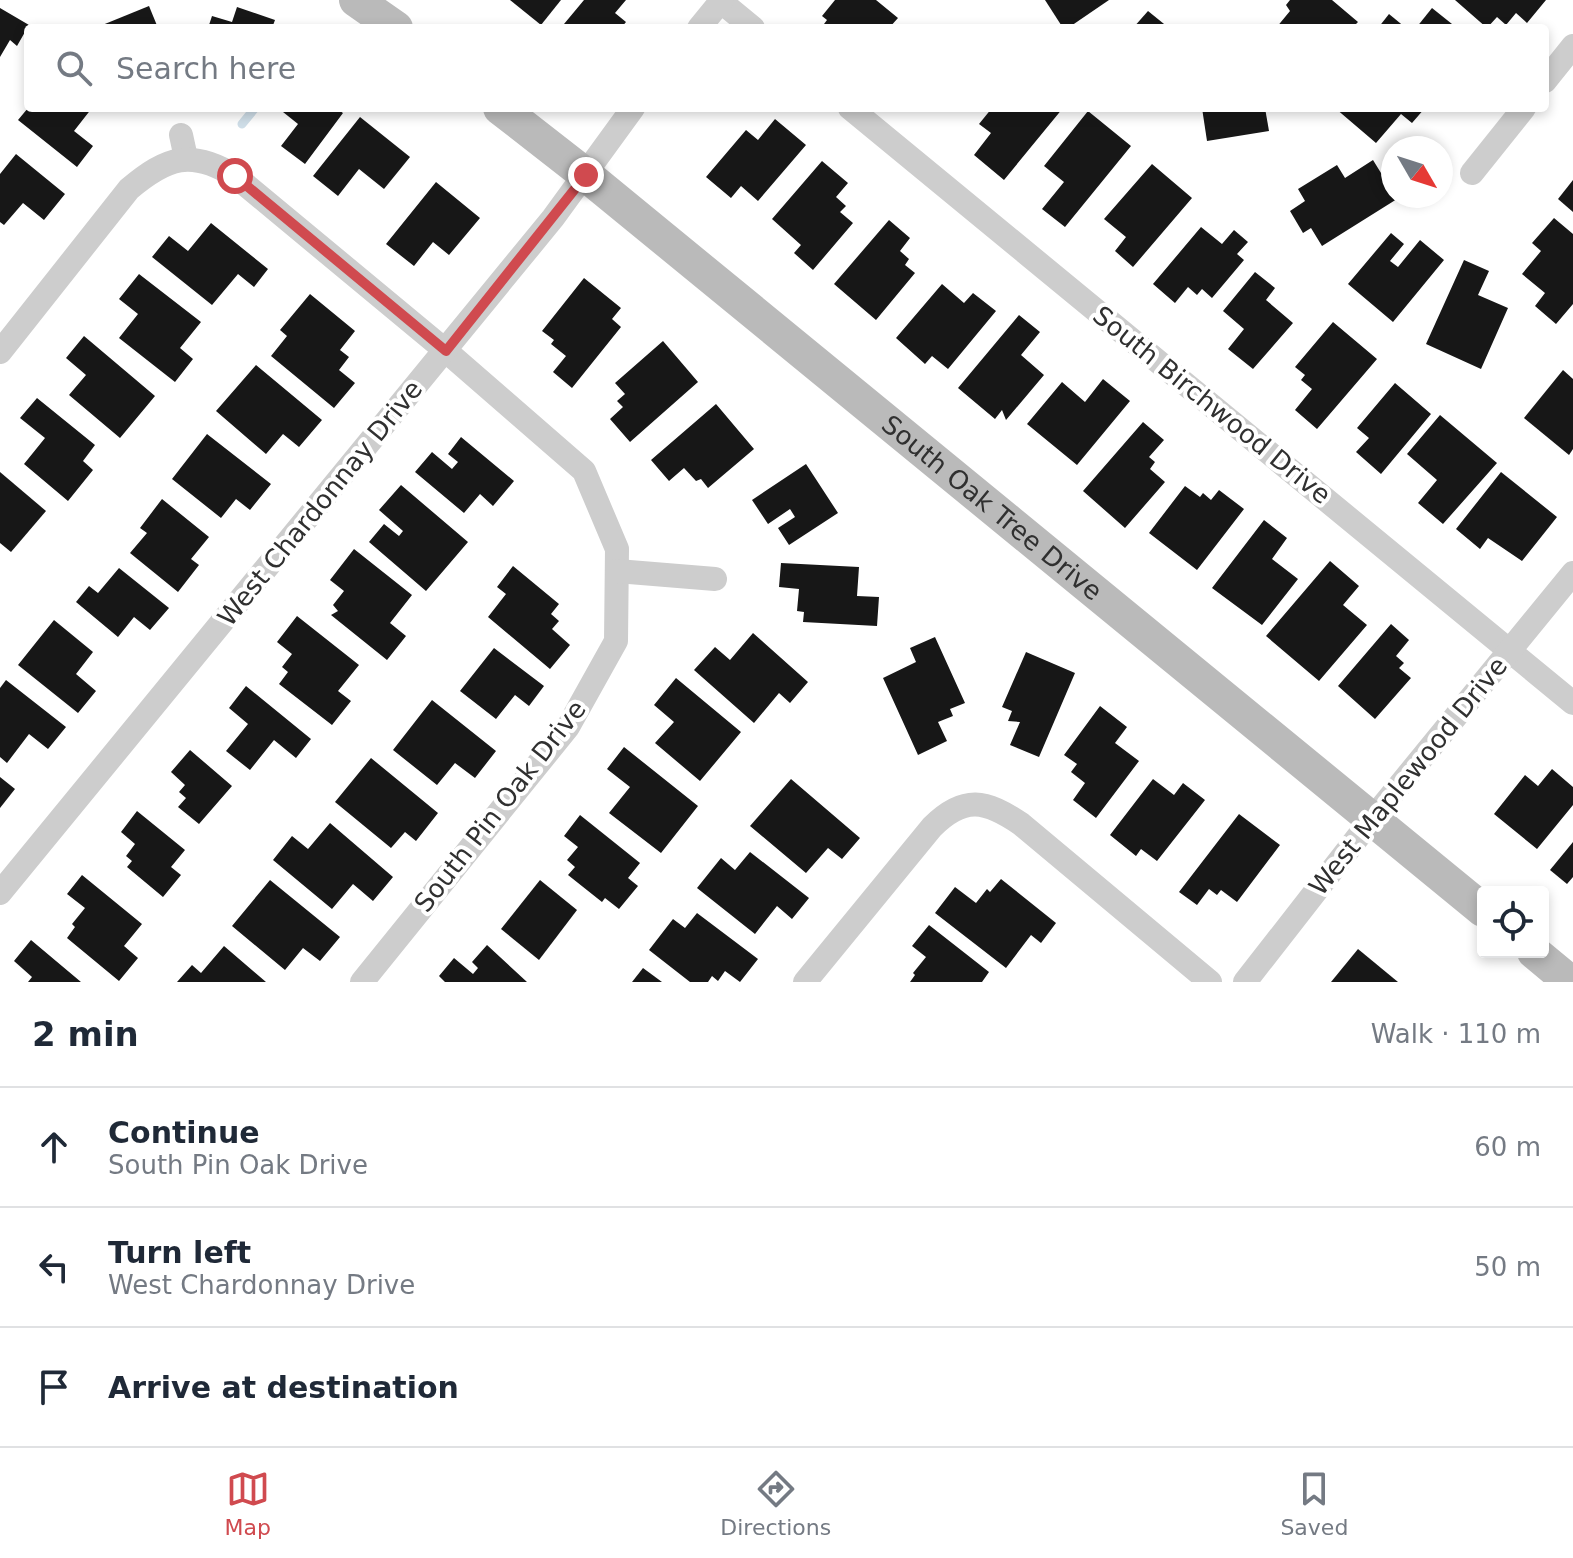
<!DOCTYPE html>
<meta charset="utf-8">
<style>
:root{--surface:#fff;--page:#f6f6f7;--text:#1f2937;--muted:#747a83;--line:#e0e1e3;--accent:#d04a4f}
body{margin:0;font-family:"DejaVu Sans",sans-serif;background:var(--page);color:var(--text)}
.controls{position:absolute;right:24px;bottom:24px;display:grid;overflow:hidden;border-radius:8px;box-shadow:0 4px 12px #0003}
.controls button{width:72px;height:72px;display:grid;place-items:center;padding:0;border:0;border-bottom:2px solid var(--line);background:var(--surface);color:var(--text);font:40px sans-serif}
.compass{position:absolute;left:1381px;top:136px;width:72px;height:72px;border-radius:50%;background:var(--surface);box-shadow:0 4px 12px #0003;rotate:129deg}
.stop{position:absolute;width:24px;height:24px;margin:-18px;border:6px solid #d04a4f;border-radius:50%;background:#fff}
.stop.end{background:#d04a4f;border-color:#fff;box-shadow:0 2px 8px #0008}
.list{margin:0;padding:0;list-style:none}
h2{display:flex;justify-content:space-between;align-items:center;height:104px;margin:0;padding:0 32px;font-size:34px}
h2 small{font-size:26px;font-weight:400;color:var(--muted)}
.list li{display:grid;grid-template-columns:52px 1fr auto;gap:24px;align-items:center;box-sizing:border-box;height:120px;padding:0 32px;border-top:2px solid var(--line)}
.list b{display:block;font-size:30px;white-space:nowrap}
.list p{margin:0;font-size:26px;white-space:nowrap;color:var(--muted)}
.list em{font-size:26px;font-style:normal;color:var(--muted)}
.icon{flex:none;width:44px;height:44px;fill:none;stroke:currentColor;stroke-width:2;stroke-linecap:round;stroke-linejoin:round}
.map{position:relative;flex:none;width:1573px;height:982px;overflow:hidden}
.search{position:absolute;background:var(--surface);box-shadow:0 4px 12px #0003;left:24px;right:24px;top:24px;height:88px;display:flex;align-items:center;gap:20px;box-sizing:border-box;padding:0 28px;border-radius:8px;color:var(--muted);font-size:30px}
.sheet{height:464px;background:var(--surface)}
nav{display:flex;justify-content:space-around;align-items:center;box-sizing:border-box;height:112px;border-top:2px solid var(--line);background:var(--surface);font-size:22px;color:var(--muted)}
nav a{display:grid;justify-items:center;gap:4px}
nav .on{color:var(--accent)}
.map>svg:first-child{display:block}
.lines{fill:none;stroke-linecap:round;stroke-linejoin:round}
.stream{stroke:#cfdee8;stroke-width:9}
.building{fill:#171717}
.street{stroke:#cdcdcd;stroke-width:24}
.secondary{stroke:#bababa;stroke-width:34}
.route{stroke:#d04a4f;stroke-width:10}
.labels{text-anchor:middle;stroke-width:8;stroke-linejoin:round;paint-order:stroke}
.street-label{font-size:26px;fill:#303030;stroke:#fff}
</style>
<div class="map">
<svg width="1573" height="982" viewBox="0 0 1573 982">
<rect width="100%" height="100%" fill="#fff"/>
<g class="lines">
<polyline class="stream" points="242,124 255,108"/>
</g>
<g class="building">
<polygon points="510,0 561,0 541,25"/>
<polygon points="584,0 626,0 615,13 626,22 621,28 568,28 564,24"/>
<polygon points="835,0 876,0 898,18 889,28 821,28 827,20 822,16"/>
<polygon points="1045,0 1109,0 1068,28 1063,28"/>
<polygon points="1290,0 1332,0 1358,22 1352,28 1276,28 1290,11 1286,5"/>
<polygon points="1455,0 1546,0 1527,23 1516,13 1506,25 1497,17 1487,28"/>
<polygon points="149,6 158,28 95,28"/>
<polygon points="237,7 275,20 272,28 208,28 212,16 232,22"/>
<polygon points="0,8 29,25 17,46 10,40 0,57"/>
<polygon points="1432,8 1457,28 1416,28"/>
<polygon points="1148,11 1169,28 1133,28"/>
<polygon points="1389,14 1406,28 1378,28"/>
<polygon points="28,108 92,108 74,131 93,146 77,167 18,120"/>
<polygon points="278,108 336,108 343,113 305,164 281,146 298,124"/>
<polygon points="992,108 1063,108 1004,180 974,155 991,133 979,124"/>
<polygon points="1202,108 1265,108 1269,131 1207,141"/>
<polygon points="1335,108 1425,108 1412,123 1401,114 1376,143"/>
<polygon points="1088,111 1131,146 1065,227 1042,209 1064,182 1044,166"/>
<polygon points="360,117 410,157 384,189 359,169 338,196 313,176"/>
<polygon points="775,119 806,145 758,201 741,186 731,198 706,177 746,130 758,140"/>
<polygon points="16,154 65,194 44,220 23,203 4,225 0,222 0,174"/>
<polygon points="1373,160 1397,199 1322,246 1311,228 1303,233 1290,211 1305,201 1298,189 1337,165 1345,178"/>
<polygon points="822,161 848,183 836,197 846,206 840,212 853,223 813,270 794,253 801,245 772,219"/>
<polygon points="1152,164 1192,198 1133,267 1115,251 1126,237 1104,219"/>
<polygon points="1573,180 1573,212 1558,199"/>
<polygon points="436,182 480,218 449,255 433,242 414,266 386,244"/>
<polygon points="1554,218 1573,234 1573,304 1556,324 1535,306 1545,293 1522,274 1541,251 1532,243"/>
<polygon points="889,220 910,238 900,251 909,259 905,265 915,273 876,320 834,284"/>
<polygon points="211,223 268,269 254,287 238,274 212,305 152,257 169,236 188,251"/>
<polygon points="1201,227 1222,244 1234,230 1248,242 1237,254 1244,260 1212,298 1202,289 1197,295 1188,287 1175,303 1153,284"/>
<polygon points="1391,233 1404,244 1390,261 1398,267 1420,240 1444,260 1393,322 1348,284"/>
<polygon points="1464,260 1489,271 1478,295 1508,308 1481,369 1426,344"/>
<polygon points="1255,272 1275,288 1266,300 1293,323 1253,369 1228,349 1244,329 1223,311"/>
<polygon points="139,274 201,322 180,348 193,359 175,382 119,338 138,314 119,299"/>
<polygon points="584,278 621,308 612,319 621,327 572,388 553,372 566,356 551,344 554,340 542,331"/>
<polygon points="942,284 964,303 973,293 996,311 948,369 932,356 925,364 896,338"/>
<polygon points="310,294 355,331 340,350 349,357 339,370 355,383 334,408 271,356 287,336 280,330"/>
<polygon points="1019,315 1040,332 1021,355 1044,375 1006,420 1002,410 995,419 958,388"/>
<polygon points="1333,322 1377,359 1317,429 1295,410 1312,389 1301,380 1305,375 1295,367"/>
<polygon points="84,336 155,396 120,438 69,395 86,375 66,358"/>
<polygon points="663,341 698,382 630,442 610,419 623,407 617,401 625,394 615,383"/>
<polygon points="256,365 322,420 299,447 283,434 266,454 216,411"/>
<polygon points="1563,370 1573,379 1573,449 1569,455 1524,418"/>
<polygon points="1103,379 1130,401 1077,465 1027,424 1062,382 1085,402"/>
<polygon points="1395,383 1431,414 1381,474 1356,452 1369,438 1357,428"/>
<polygon points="37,398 95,445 83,461 93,470 68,501 24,464 45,438 20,418"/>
<polygon points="716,404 754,449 708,488 701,479 696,481 684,468 669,481 651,460"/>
<polygon points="1440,415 1497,463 1443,524 1418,503 1437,480 1407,454"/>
<polygon points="1143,422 1164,440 1149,457 1155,462 1150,469 1165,482 1125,528 1083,491"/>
<polygon points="207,434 271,484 250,510 236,499 221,518 172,479"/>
<polygon points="461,437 514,481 493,506 480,494 464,513 415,472 432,452 452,469 458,462 448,454"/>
<polygon points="806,464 838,513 789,545 778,528 795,517 790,509 768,524 752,500"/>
<polygon points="0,472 46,511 11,552 0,543"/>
<polygon points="1501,472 1557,517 1522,561 1488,538 1480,549 1456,529"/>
<polygon points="401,485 468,542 426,591 369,542 384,524 399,536 403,531 379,510"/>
<polygon points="1185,486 1200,497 1203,493 1211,500 1219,490 1244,509 1197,570 1149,533"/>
<polygon points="162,499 209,537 191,559 199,565 178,592 130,553 147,533 140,528"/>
<polygon points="1264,520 1287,538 1272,559 1298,579 1262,625 1212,588"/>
<polygon points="354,549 412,595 390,623 406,636 387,660 331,615 338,611 333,605 344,591 330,580"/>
<polygon points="1330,561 1359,586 1343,605 1367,625 1319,681 1266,636"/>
<polygon points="781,563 859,567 857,596 879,597 877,626 803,622 804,612 797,611 799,589 779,587"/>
<polygon points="513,566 559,604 551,614 559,621 552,629 570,645 550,669 488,617 506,594 497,587"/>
<polygon points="119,568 169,608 150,630 134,617 118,637 76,602 89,586 98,593"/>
<polygon points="297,616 359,665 338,691 351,701 332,725 279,684 288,672 282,667 292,654 277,642"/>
<polygon points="54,620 93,652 76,674 96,691 78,713 18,665"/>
<polygon points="1391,624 1409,640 1396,656 1404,663 1399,668 1411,678 1375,719 1338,686"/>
<polygon points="753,633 808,682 790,703 779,693 754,723 694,670 715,647 730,660"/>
<polygon points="935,637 965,703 950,709 953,716 938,722 947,741 918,755 883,678 916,662 910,648"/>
<polygon points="494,648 544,686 529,706 515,695 496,719 460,691"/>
<polygon points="1026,652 1075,673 1039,757 1010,745 1020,722 1008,721 1012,711 1002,707"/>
<polygon points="676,678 741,732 700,781 655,743 674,722 654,705"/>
<polygon points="6,680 66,727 48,749 29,734 7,763 0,757 0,688"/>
<polygon points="246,686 311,739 296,758 274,740 250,770 226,751 248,724 229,708"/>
<polygon points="432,700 496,751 475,778 455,763 437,785 393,750"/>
<polygon points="1100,706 1127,727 1115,743 1139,761 1096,818 1073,800 1085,783 1071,772 1077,764 1064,755"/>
<polygon points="624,747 698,806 661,853 609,813 630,787 607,769"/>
<polygon points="190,750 232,786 199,824 178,807 186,798 179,792 185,785 171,772"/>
<polygon points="371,758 438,813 416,841 405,832 391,848 335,802"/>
<polygon points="1552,769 1573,787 1573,805 1537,849 1494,814 1525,775 1538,786"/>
<polygon points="0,777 15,789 0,808"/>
<polygon points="791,779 860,838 842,859 828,848 806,873 750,826"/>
<polygon points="1153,779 1174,795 1183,783 1205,800 1157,861 1141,849 1136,856 1110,835"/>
<polygon points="137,811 185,850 171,867 181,875 163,897 127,867 132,861 126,856 135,844 121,832"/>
<polygon points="1239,814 1280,845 1237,902 1221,890 1217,895 1209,889 1197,905 1179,892"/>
<polygon points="580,815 640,863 628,878 638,886 619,909 605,898 602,902 568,875 575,867 567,860 578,847 564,836"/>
<polygon points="330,823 393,877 373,901 353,884 332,909 273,860 292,836 308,849"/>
<polygon points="1573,842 1573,877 1567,884 1550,870"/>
<polygon points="750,852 809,898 792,919 777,906 755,934 697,888 721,858 735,870"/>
<polygon points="82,875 142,924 124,946 138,958 119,981 67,938 75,927 72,924 85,908 67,894"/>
<polygon points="1001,879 1056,923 1041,943 1031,935 1006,968 935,913 955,887 976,903 987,889 990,892"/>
<polygon points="270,880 340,937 320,961 303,948 285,970 232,926"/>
<polygon points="540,880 577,910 539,960 501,929"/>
<polygon points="697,913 758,959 740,982 725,971 718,981 712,976 708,982 690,982 649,950 673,919 685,928"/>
<polygon points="929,925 989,972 982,982 910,982 915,975 913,973 926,957 912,946"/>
<polygon points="31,940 81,982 28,982 32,977 14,961"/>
<polygon points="487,945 527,982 445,982 439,976 454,958 473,974 478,968 472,962"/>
<polygon points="224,946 266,982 177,982 192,965 201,973"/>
<polygon points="1358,949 1398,982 1331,982"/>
<polygon points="643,968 662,982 632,982"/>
</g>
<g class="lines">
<g class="street">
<polyline points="719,0 753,28"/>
<polyline points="699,28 722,0"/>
<polyline points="1545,81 1573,46"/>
<polyline points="850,108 1573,703"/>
<polyline points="181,135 186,158"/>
<polyline points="1472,173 1524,108"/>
<path d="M0 352 129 189C167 157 191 149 235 176L446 351 584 471 617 549 616 641 568 727 362 982"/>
<polyline points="617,571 715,579"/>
<polyline points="0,893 553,218 633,108"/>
<path d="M805 982 932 827C964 795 986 800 1021 824L1210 982"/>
<polyline points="1245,982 1372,819 1573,573"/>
</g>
<g class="secondary">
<polyline points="356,0 396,28"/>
<path id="s1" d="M500 108 586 175 1483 910"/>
<polyline points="1534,952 1570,982"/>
</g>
</g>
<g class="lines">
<polyline class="route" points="235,176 446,351 586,175"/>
</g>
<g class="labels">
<g class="street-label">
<text transform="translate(1212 405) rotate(39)" y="9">South Birchwood Drive</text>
<text transform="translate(320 503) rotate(-51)" y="9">West Chardonnay Drive</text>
<text dy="9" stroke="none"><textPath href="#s1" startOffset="634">South Oak Tree Drive</textPath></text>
<text transform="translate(1408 776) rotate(-51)" y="9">West Maplewood Drive</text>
<text transform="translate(500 806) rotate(-52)" y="9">South Pin Oak Drive</text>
</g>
</g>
</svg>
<div class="controls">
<button><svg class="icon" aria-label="locate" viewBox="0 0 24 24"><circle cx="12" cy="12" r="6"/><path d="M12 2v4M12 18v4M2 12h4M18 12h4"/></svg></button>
</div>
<svg class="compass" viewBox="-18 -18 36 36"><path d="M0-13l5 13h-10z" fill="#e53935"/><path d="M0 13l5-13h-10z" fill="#747a83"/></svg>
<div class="stop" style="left:235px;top:176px"></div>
<div class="stop end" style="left:586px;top:175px"></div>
<div class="search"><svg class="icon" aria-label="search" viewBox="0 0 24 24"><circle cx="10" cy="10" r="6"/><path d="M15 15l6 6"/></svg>Search here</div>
</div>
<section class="sheet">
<h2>2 min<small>Walk · 110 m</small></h2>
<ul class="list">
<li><svg class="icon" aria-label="ahead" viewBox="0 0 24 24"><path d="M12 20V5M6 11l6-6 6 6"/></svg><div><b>Continue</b><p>South Pin Oak Drive</p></div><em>60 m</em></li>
<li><svg class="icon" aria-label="left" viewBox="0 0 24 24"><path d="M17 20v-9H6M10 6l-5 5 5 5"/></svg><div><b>Turn left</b><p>West Chardonnay Drive</p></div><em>50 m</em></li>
<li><svg class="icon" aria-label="arrive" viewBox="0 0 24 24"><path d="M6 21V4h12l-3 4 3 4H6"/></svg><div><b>Arrive at destination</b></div></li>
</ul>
</section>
<nav>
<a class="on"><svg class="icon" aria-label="map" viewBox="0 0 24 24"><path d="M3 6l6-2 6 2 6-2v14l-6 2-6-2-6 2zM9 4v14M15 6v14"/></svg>Map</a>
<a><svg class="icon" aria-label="directions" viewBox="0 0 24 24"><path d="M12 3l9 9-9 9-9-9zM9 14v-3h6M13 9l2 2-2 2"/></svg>Directions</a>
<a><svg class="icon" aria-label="saved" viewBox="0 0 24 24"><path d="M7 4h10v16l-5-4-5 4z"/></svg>Saved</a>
</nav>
